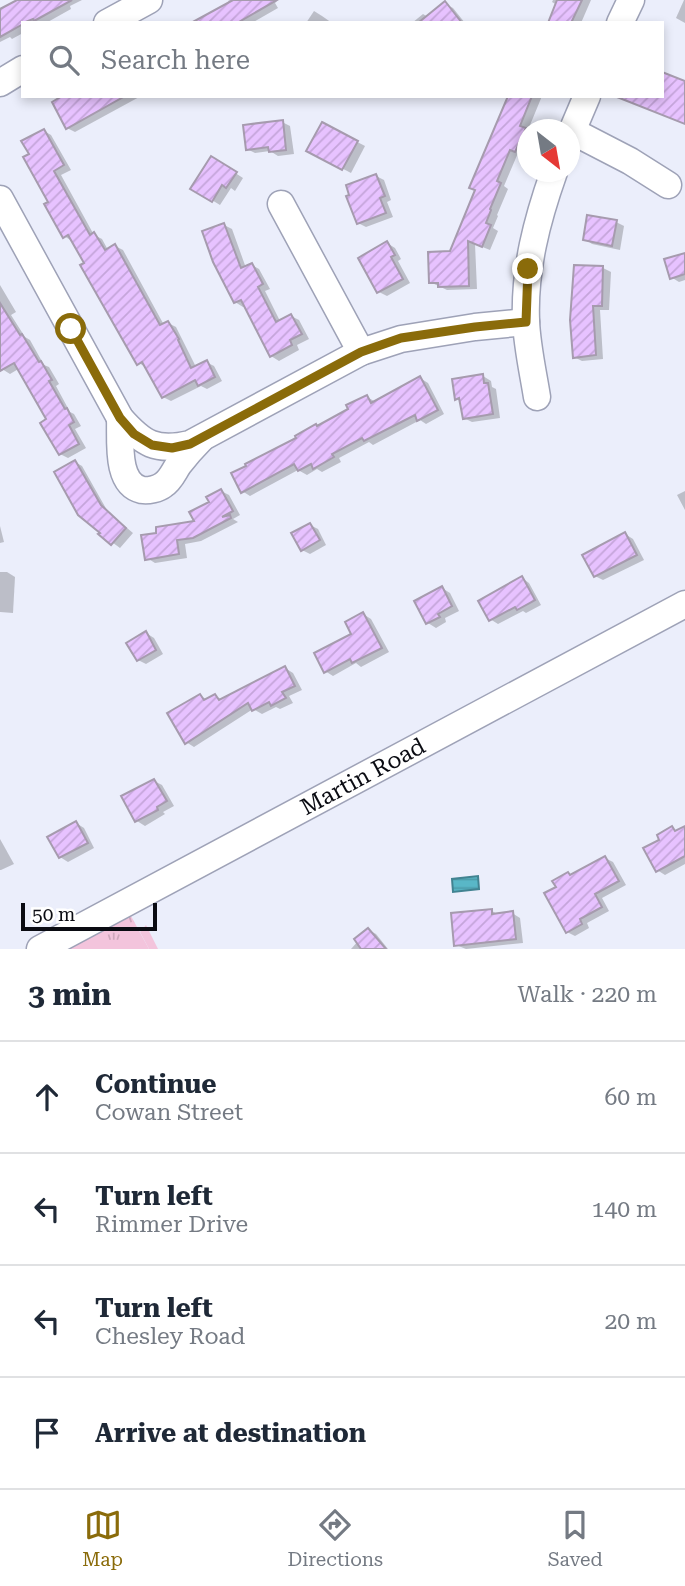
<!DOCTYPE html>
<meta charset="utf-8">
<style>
:root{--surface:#fff;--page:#f2f2f3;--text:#1f2937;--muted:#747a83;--line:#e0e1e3;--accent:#8a6b0a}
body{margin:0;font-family:"Roboto Serif",serif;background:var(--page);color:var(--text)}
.compass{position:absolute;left:517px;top:119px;width:63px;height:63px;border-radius:50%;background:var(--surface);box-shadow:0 4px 10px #0003;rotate:149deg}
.scale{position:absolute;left:21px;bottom:18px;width:136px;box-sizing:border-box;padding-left:7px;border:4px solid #0a0b12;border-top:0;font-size:19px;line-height:24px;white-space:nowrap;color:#0a0b12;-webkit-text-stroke:5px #fff;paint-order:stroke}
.stop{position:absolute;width:21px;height:21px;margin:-16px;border:5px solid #8a6b0a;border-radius:50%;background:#fff}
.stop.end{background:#8a6b0a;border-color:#fff;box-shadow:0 2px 7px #0008}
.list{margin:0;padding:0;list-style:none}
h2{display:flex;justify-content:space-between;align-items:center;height:91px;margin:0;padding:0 28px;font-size:30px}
h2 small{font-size:23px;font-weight:400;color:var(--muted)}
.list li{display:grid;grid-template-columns:46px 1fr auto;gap:21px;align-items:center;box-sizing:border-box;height:112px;padding:0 28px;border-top:2px solid var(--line)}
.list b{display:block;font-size:26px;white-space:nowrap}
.list p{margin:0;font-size:23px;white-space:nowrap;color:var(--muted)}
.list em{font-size:23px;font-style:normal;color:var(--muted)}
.icon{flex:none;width:38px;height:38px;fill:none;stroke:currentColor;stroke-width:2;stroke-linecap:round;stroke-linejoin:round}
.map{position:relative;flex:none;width:685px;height:949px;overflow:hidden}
.search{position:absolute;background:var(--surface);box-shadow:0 4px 10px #0003;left:21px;right:21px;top:21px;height:77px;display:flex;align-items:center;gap:18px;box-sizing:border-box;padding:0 24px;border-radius:0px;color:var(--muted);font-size:26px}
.sheet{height:539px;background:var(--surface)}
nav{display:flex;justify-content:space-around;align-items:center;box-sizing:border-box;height:98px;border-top:2px solid var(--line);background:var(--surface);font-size:19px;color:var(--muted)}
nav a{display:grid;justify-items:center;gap:4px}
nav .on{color:var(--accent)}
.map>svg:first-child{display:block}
.forest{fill:url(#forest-crowns)}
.park{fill:url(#park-tufts)}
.water{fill:url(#water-rules);stroke:#418391;stroke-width:2}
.shadow{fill:#0003}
.building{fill:url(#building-hatch);stroke:#a69bae;stroke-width:2}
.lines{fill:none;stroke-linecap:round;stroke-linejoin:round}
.minor-casing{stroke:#9ea2b7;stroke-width:29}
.minor{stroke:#fff;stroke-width:26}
.route{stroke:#8a6b0a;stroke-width:9}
.labels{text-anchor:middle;stroke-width:5;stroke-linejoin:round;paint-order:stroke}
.street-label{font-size:23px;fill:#0a0b12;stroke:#fff}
</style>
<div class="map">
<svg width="685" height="949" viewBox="0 0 685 949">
<defs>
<pattern id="forest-crowns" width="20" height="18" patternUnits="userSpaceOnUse" patternTransform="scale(1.75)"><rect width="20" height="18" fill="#f3c4dc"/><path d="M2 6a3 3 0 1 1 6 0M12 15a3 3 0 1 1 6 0" fill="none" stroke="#cfa7bc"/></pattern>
<pattern id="park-tufts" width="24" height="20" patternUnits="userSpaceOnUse" patternTransform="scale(1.75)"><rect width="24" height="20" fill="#f3c4dc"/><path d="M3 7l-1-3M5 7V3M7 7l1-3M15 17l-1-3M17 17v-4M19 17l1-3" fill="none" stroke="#cfa7bc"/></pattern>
<pattern id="water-rules" width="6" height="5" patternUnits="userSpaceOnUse" patternTransform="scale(1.75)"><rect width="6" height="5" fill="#59b7c7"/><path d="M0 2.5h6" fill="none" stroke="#4c9caa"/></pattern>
<pattern id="building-hatch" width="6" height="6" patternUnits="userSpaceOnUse" patternTransform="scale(1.75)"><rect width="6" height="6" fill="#e7c2ff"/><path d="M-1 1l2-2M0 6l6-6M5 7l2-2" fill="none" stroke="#c5a5da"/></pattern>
</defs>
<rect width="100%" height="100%" fill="#ebeefb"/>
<polygon class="forest" points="146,925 158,949 149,949 140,932"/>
<polygon class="park" points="131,916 149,949 69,949"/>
<polygon class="water" points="478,876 479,889 453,892 452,879"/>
<g class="shadow">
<polygon points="25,0 82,0 70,6 71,9 46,23 23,23 23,33 12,39 10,37 0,42 0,11"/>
<polygon points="230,0 278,0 275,3 278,8 252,23 195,23 230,4 228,1"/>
<polygon points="553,0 591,0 581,23 550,23 557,5 552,2"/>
<polygon points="684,0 685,0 685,23 676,18"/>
<polygon points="445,4 453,8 465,23 412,23 423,14 428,17"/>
<polygon points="314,11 322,16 332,23 306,23"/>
<polygon points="66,96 141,96 75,132 67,128"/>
<polygon points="508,96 542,96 528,130 528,146 523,155 518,153 504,186 508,189 497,215 498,216 493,228 498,231 490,250 475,244 477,289 447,290 430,282 451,253 477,190"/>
<polygon points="282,122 290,126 294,154 278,156 270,151 255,153 247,149"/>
<polygon points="323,124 365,146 351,173 309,151"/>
<polygon points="44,131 51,135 71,170 61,175 94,235 102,239 108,250 115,246 123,250 164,325 168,323 176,327 196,367 206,362 214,366 222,381 207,389 201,386 171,401 163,397 147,368 139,363 86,264 72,241 64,236 31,154"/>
<polygon points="212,158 243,178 235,191 231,188 220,205 192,188"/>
<polygon points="376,176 384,180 391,200 387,202 393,217 366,227 358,223"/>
<polygon points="616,222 624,226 620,250 592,244 585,239"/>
<polygon points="224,225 232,229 246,268 252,265 259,269 270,289 265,291 280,321 291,316 299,320 309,339 297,345 299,350 279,361 271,356 246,305 243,307 235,302"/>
<polygon points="387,243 395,248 401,259 398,261 410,283 387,296 379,292"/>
<polygon points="685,254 685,280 679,282 671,277"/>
<polygon points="603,268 611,272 609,310 600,310 603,359 582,361 574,357"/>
<polygon points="0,285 16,312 11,315 25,337 30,340 44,365 49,367 59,384 56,386 70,412 74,414 81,426 75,429 86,448 68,458 60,454 49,420 20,368 10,374 2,369 0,366"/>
<polygon points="483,376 491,381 492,387 496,389 500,418 472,422 464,418 462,402 457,399 454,381"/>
<polygon points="420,378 428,383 444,414 426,424 420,420 373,445 369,442 339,458 341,462 322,472 317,469 307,475 298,470 250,496 242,491 318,427 351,410 367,397 374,401"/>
<polygon points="75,462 82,466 108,512 133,533 120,548 101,534"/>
<polygon points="221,491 229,495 240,515 233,519 238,522 201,541 185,544 187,558 155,563 147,558 158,534 197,522"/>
<polygon points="685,491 685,510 677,495"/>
<polygon points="310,525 318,529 326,545 310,554 302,550"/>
<polygon points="0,526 4,542 0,543"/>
<polygon points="625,534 633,539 644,560 603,580 595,576"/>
<polygon points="0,572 7,572 15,577 13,613 0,612"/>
<polygon points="522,578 529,583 541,605 526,613 523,611 498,624 490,619"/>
<polygon points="442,588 450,593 459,611 445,618 446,622 436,628 428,623 416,602"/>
<polygon points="363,614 371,619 389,652 361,667 356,663 333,676 325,671 353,634"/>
<polygon points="146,633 154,638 163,654 146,664 138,660"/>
<polygon points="285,668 293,673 302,690 289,696 293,703 280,709 276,707 262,714 253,709 194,747 186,742 200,696 208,700 215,696 223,700"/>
<polygon points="154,781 162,785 174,806 163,812 165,814 145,826 137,821 124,797"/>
<polygon points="76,823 84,828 94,848 68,862 60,857"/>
<polygon points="672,828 678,832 685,828 685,864 665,875 657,870"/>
<polygon points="0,839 14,864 1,870 0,870"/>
<polygon points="605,858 613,862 626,885 602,898 609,911 587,923 589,928 575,936 567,932 558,888 571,876"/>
<polygon points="492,911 499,915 512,913 520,918 523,943 466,949 456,945"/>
<polygon points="368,930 376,934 388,949 351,949"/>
</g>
<g class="building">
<polygon points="17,0 72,0 34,21 33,19 23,23 23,24 0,37 0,9"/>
<polygon points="233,0 277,0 237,23 191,23"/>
<polygon points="557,0 582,0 571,23 548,23"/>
<polygon points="445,1 462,23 418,23"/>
<polygon points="662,72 685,81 685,124 617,97 662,96"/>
<polygon points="62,96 125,96 66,129 52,102"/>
<polygon points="508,96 532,96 520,126 526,128 515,152 510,150 497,181 501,183 490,209 491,210 486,223 491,225 482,247 468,241 469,286 438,287 438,283 429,283 428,252 450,251 475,190 469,188"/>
<polygon points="283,120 286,150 269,152 268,147 246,150 243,125"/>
<polygon points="322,122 358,141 342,170 306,151"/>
<polygon points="44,129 64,165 54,171 90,235 94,232 105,250 115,244 160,325 168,321 179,339 178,340 191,368 207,360 215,377 198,386 195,380 162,398 142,362 137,365 80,265 84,263 68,235 63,238 44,204 48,202 23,157 29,154 21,141"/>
<polygon points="211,156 237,172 226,188 222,185 212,202 190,189"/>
<polygon points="376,174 385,196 380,198 386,213 357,224 346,196 349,195 346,185"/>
<polygon points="587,215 617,220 612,246 583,240"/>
<polygon points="224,223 241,268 252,263 263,284 258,287 276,322 291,314 302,334 290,340 292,345 270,357 241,300 234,303 213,262 202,231"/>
<polygon points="387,241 395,255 391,257 403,279 377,293 358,258"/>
<polygon points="685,253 685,274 670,279 664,259"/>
<polygon points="574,265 603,266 602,306 593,306 596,355 573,358 570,320"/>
<polygon points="0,303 20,335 22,334 39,362 41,361 52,380 49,381 65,409 67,408 74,422 69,425 79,444 59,455 40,423 46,419 14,363 0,371"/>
<polygon points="483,374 484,383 488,383 493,414 463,419 459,398 455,400 452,379"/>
<polygon points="420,376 438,410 417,421 415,415 364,441 362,438 332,454 334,457 313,469 311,464 298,471 294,464 241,493 231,473 246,466 245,464 296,438 295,436 316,424 317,426 348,409 346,405 367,395 371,403"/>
<polygon points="75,460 101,505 126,528 111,545 98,534 100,533 78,515 54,472"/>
<polygon points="221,489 233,511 222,517 230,515 231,518 193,538 177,540 179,554 145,560 141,535 156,533 156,527 194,521 189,512 209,502 206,497"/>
<polygon points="310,523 320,540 301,551 291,533"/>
<polygon points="625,532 637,555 594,577 582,555"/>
<polygon points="522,576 535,600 517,610 515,607 489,621 478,601"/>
<polygon points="442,586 452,606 438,614 440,617 426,624 414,601"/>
<polygon points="363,612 382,648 352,663 350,659 324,673 314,653 351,634 345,622"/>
<polygon points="146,631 156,650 137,661 126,643"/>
<polygon points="285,666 295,686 282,692 286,698 271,706 269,702 252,711 248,703 185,744 167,713 200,694 204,700 215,694 219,700"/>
<polygon points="154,779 167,801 157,807 158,810 135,822 121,796"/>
<polygon points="76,821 88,843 59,858 47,837"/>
<polygon points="672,826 675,831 685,826 685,856 656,872 643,848 659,840 657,835"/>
<polygon points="605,856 619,881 595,894 602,907 580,919 582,924 566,933 544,893 556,887 552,881 568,872 570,875"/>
<polygon points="492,909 492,914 513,911 516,939 454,946 451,913"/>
<polygon points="368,928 386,949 361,949 354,939"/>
</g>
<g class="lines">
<defs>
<g id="minor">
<polyline points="107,23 149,0"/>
<polyline points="620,23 631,0"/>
<polyline points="0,83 23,69"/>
<polyline points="572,131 630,161 668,185"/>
<polyline points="570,136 587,96"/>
<path d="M0 199 120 418C143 444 156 452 190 444L361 352 401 339 475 327 526 322"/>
<polyline points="281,204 361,352"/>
<path d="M537 397C533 372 527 346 526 321 524 269 537 220 554 172"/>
<path d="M120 418C121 439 115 484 142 490 148 491 158 489 163 485 171 480 174 471 179 464 186 455 193 447 201 439"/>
<path id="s1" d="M40 949 685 604"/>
</g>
</defs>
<use href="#minor" class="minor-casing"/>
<use href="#minor" class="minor"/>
</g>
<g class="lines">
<polyline class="route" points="71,329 120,418 134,434 152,445 172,448 190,444 361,352 401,338 475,327 526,322 528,269"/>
</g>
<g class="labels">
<g class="street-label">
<text dy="8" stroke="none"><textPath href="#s1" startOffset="366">Martin Road</textPath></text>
</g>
</g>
</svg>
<svg class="compass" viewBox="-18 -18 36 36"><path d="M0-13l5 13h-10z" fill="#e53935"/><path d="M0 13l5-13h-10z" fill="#747a83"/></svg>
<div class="scale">50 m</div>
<div class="stop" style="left:71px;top:329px"></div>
<div class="stop end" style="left:528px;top:269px"></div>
<div class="search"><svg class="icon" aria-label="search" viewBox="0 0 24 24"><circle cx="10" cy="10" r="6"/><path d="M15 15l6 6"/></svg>Search here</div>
</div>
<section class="sheet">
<h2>3 min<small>Walk · 220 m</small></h2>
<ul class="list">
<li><svg class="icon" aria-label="ahead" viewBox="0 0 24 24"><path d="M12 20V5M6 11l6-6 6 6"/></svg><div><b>Continue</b><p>Cowan Street</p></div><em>60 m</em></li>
<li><svg class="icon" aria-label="left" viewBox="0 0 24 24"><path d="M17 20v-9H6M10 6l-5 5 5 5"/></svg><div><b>Turn left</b><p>Rimmer Drive</p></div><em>140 m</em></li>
<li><svg class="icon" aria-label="left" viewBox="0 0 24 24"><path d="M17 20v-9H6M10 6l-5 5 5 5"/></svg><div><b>Turn left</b><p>Chesley Road</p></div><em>20 m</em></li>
<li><svg class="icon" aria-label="arrive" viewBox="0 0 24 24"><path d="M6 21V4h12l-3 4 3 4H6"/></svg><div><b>Arrive at destination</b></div></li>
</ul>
</section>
<nav>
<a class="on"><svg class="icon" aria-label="map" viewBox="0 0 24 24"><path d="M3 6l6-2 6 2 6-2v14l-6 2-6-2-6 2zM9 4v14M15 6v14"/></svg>Map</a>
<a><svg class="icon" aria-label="directions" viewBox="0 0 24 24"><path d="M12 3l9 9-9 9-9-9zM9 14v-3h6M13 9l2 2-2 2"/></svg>Directions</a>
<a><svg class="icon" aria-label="saved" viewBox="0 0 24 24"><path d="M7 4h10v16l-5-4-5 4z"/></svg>Saved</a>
</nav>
